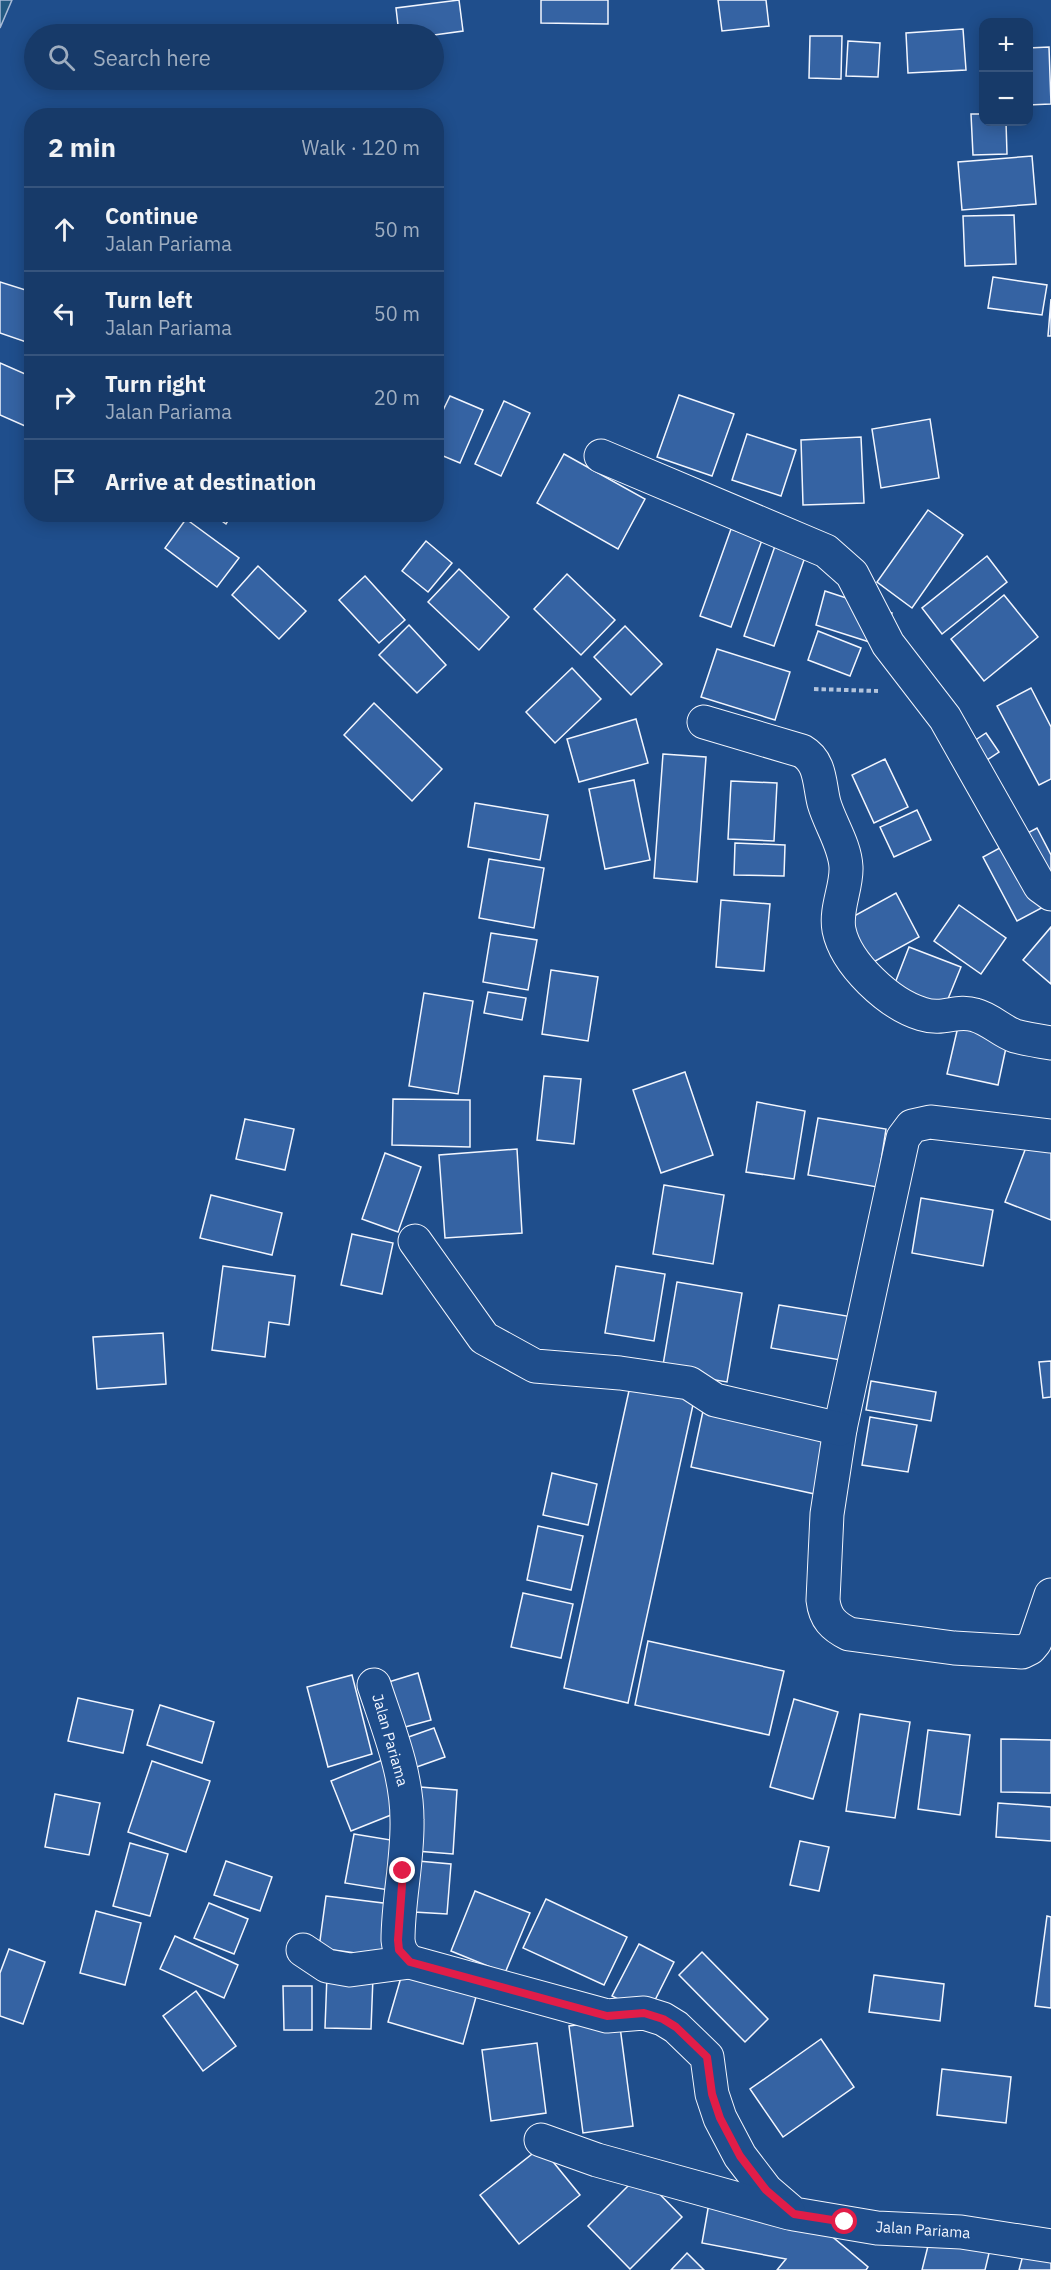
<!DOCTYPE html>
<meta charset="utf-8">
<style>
:root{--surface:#173a69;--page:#20416f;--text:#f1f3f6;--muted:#9eadc0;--line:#36547d}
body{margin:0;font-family:"IBM Plex Sans",sans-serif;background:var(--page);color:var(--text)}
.controls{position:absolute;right:18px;top:18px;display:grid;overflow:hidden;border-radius:12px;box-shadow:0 3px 15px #0003}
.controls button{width:54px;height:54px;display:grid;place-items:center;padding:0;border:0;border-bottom:2px solid var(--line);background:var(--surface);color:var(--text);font:30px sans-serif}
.stop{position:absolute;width:18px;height:18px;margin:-14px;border:4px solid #e11d48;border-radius:50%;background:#fff}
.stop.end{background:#e11d48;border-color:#fff;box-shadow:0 2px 6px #0008}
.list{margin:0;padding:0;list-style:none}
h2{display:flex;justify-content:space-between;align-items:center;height:78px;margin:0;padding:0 24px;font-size:26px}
h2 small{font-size:20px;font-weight:400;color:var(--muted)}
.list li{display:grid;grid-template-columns:39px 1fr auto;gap:18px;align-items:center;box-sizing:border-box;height:84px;padding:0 24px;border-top:2px solid var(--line)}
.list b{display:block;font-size:22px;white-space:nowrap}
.list p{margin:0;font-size:20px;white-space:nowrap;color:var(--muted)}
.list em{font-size:20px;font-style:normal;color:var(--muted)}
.icon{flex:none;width:33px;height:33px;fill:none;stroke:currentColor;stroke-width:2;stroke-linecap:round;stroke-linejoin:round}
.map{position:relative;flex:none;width:1051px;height:2270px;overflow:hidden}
.search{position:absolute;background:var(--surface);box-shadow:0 3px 15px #0003;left:24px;top:24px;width:420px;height:66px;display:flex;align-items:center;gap:15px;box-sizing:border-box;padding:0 21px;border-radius:33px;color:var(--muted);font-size:22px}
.panel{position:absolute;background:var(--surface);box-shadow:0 3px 15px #0003;left:24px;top:108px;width:420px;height:414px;border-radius:24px}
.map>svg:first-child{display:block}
.green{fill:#245a82;stroke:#a8bbd7;stroke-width:1.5}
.building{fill:#3563a3;stroke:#f2f6ff;stroke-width:1.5}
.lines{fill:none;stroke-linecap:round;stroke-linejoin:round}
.minor-casing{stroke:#f2f6ff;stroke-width:35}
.path{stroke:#b3c4dc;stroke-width:4;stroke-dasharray:4.5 3;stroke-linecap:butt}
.minor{stroke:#1f4e8c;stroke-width:33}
.route{stroke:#e11d48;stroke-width:8}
.labels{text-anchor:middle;stroke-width:4.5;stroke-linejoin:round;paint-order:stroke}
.street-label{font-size:15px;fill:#f2f6ff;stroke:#1f4e8c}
</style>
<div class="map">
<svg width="1051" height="2270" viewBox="0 0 1051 2270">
<rect width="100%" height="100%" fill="#1f4e8c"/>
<polygon class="green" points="0,0 12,0 0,28"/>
<g class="building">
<polygon points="459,0 463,31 434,35 399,34 396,8"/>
<polygon points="541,0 608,0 608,24 541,23"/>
<polygon points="718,0 766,0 769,26 722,31"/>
<polygon points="963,29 966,70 908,73 906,33"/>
<polygon points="810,36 842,36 841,79 809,78"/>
<polygon points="848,41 880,43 878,77 846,76"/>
<polygon points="1049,47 1051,104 1028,105 1028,48"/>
<polygon points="971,114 984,114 984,122 1006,122 1007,154 973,155"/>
<polygon points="1032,156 1036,204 962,210 958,162"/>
<polygon points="1014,215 1016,264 965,266 963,216"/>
<polygon points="993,277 1047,285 1042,315 988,308"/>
<polygon points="0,282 32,292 32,344 0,333"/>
<polygon points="1051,299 1051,336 1048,336"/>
<polygon points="0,363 32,377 32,429 0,415"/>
<polygon points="679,395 734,414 712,476 657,457"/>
<polygon points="450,396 483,410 460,463 436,453 436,425"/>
<polygon points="504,401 530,413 501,476 475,464"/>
<polygon points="930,419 939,478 881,488 872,429"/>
<polygon points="747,434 796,450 781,496 732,480"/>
<polygon points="861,437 864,503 803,505 801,440"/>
<polygon points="564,454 645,499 618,549 537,503"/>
<polygon points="928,510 963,535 912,608 877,582"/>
<polygon points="212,514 232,514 226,524"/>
<polygon points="186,519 239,558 217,587 165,548"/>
<polygon points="731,529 762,540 731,627 700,616"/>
<polygon points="426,541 452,563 428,592 402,571"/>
<polygon points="775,546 805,557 774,646 744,636"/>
<polygon points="987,556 1007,582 942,634 922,608"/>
<polygon points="258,566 306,611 279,639 232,595"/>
<polygon points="459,569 509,617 479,650 428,602"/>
<polygon points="567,574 615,620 581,655 534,609"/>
<polygon points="365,576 405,620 379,643 339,600"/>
<polygon points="825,591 892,613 882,646 816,625"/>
<polygon points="1004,595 1038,637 984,681 951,639"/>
<polygon points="409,625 446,665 417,693 379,655"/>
<polygon points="625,626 662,664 631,695 594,657"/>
<polygon points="818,631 861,648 850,676 808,660"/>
<polygon points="717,649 790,672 775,720 701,697"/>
<polygon points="572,668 601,699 555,743 526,712"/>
<polygon points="1031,688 1051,727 1051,779 1039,785 997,706"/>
<polygon points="374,703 442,769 412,801 344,735"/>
<polygon points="636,719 648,763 579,782 567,739"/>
<polygon points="986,733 999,752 978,766 965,747"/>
<polygon points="663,754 706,757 697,882 654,878"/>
<polygon points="885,759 908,807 874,823 852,775"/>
<polygon points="634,780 650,860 605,869 589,789"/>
<polygon points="731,781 777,783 774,841 728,839"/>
<polygon points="475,803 548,815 540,860 468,847"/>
<polygon points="917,810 931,840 894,857 880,827"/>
<polygon points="1037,828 1051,855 1051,903 1017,921 983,857"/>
<polygon points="735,843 785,845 784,876 734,875"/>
<polygon points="489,859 544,868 534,928 479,918"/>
<polygon points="896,893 919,937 868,965 845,921"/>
<polygon points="721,900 770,904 764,971 716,967"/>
<polygon points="959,905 1006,938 981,974 934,941"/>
<polygon points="1051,927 1051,984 1023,960"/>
<polygon points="491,933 537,940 528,990 483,982"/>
<polygon points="909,947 961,967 941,1016 890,996"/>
<polygon points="551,970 598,977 588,1041 542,1034"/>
<polygon points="488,992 526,998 522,1020 484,1013"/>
<polygon points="424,993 473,1001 458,1094 409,1086"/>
<polygon points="960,1018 1010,1029 998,1085 947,1074"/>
<polygon points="685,1072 713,1155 661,1173 633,1090"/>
<polygon points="544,1076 581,1079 574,1144 537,1140"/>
<polygon points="393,1099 470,1100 470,1147 392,1145"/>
<polygon points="757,1102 805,1111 794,1179 746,1172"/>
<polygon points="818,1118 886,1129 877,1187 808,1175"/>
<polygon points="245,1119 294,1129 285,1170 236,1159"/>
<polygon points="1030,1137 1051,1146 1051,1220 1005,1202"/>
<polygon points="517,1149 522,1233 445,1238 439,1155"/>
<polygon points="385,1153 421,1167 398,1232 362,1219"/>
<polygon points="664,1185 724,1195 713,1264 653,1254"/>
<polygon points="211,1195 282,1213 272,1255 200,1238"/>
<polygon points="921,1198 993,1210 983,1266 912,1253"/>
<polygon points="352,1234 393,1243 382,1294 341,1285"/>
<polygon points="223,1266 295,1276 289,1325 269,1322 265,1357 212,1350"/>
<polygon points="616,1266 665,1274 654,1341 605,1333"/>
<polygon points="677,1282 742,1293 727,1382 662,1371"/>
<polygon points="779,1305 853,1317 846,1361 771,1348"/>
<polygon points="163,1333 166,1384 97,1389 93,1337"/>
<polygon points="1051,1361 1051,1397 1043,1398 1039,1362"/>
<polygon points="632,1377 696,1391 628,1703 564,1688"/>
<polygon points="871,1381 936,1392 931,1421 866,1410"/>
<polygon points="703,1411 836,1440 824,1496 691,1467"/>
<polygon points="870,1417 917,1425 908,1472 862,1465"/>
<polygon points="552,1473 597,1484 588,1525 543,1515"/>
<polygon points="538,1526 583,1536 571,1590 527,1580"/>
<polygon points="523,1593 573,1604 561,1658 511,1647"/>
<polygon points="648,1641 784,1671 769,1735 635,1705"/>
<polygon points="418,1673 431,1720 394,1730 382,1684"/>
<polygon points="352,1675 372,1754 328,1767 307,1687"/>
<polygon points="78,1698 133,1710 123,1753 68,1741"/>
<polygon points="794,1699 838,1712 813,1799 770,1787"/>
<polygon points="160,1705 214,1722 202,1763 147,1745"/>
<polygon points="860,1714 910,1722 895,1818 846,1811"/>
<polygon points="434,1728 445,1757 411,1769 400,1740"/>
<polygon points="928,1730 970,1735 960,1815 918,1809"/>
<polygon points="1001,1739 1051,1740 1051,1793 1001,1792"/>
<polygon points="385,1759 406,1809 351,1831 331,1781"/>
<polygon points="152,1761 210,1781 186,1852 128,1832"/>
<polygon points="420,1787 457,1790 453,1854 416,1851"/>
<polygon points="55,1794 100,1803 89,1855 45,1847"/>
<polygon points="998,1803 1051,1807 1051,1841 996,1837"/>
<polygon points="354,1834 403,1842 395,1891 345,1883"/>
<polygon points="800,1841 829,1847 819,1891 790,1885"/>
<polygon points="130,1843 168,1854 150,1916 113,1906"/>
<polygon points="226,1861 272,1877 260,1911 214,1895"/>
<polygon points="418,1861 451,1864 447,1914 414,1912"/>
<polygon points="475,1891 530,1913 505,1973 451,1951"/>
<polygon points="326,1896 391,1904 385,1957 319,1948"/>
<polygon points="546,1899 627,1937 604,1985 523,1948"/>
<polygon points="209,1903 248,1919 234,1954 194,1938"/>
<polygon points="96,1911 141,1923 125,1985 80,1973"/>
<polygon points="1047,1916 1051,1917 1051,2008 1035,2006"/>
<polygon points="175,1936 238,1965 224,1998 160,1969"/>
<polygon points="639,1944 674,1962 648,2014 612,1996"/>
<polygon points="9,1949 45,1962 23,2024 0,2016 0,1973"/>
<polygon points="702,1952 768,2019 745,2042 679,1975"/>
<polygon points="402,1974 476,1997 463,2044 388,2022"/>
<polygon points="327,1975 373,1977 371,2029 325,2028"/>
<polygon points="874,1975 944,1984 940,2021 869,2012"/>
<polygon points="283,1986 312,1986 312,2030 284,2030"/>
<polygon points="196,1991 236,2046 203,2071 163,2016"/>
<polygon points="619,2019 633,2126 583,2133 569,2026"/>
<polygon points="821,2039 854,2087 783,2137 750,2089"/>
<polygon points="537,2043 546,2113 491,2121 482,2050"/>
<polygon points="942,2069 1011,2077 1006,2123 937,2115"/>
<polygon points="541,2147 580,2195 519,2244 480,2195"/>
<polygon points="640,2174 682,2217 630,2269 588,2226"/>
<polygon points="709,2203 816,2223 868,2267 866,2270 777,2270 786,2259 702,2243"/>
<polygon points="931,2234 990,2249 985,2270 922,2270"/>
<polygon points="1026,2244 1051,2251 1051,2270 1019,2270"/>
<polygon points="687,2253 704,2270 671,2270"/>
</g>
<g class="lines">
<defs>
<g id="minor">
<polyline points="601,456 826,551 852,574 888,644 945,718 1040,886 1051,894"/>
<path d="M704 722 802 751C821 762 819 783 824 803 830 824 845 845 846 867 847 887 835 909 839 930 846 964 889 1004 922 1014 944 1021 956 1009 975 1015 990 1019 1001 1031 1015 1036 1027 1039 1039 1041 1051 1043"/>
<path d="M1051 1136 930 1122 912 1126 903 1138 840 1429 827 1514 823 1600C825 1618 833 1626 849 1634L954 1648 1022 1652 1030 1648 1035 1642 1051 1595"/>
<polyline points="415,1241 484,1338 535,1366 620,1373 689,1383 715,1400 840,1429"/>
<path d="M374 1685C388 1728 407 1773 407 1820 408 1860 398 1900 398 1940 399 1950 402 1955 410 1962L607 2016 644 2013 663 2019 676 2027 707 2057 712 2094 720 2118 740 2156 766 2190 794 2214 877 2228 961 2232 1051 2246"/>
<polyline points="303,1950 327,1966 350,1970 410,1962"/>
<polyline points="541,2140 597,2160 789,2213"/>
</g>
</defs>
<use href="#minor" class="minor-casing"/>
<polyline class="path" points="814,689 878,691"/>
<use href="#minor" class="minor"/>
</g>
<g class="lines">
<polyline class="route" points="403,1871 398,1940 399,1950 410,1962 607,2016 644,2013 663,2019 676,2027 707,2057 712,2094 720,2118 740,2156 766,2190 794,2214 845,2222"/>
</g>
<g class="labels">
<g class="street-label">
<text transform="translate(390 1740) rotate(74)" y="5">Jalan Pariama</text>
<text transform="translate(923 2230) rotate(4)" y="5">Jalan Pariama</text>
</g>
</g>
</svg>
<div class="controls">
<button>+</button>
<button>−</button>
</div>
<div class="stop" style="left:845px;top:2222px"></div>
<div class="stop end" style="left:403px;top:1871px"></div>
<div class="search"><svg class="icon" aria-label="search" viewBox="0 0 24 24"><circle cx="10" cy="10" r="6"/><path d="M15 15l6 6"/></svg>Search here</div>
<section class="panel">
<h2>2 min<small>Walk · 120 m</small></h2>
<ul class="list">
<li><svg class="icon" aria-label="ahead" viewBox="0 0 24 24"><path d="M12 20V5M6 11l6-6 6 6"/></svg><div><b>Continue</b><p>Jalan Pariama</p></div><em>50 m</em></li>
<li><svg class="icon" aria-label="left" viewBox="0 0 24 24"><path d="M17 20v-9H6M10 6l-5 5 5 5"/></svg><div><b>Turn left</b><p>Jalan Pariama</p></div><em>50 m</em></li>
<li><svg class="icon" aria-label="right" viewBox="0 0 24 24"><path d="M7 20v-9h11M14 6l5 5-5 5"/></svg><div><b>Turn right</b><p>Jalan Pariama</p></div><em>20 m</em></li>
<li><svg class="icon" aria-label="arrive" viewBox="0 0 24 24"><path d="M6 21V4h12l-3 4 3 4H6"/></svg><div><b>Arrive at destination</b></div></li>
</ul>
</section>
</div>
